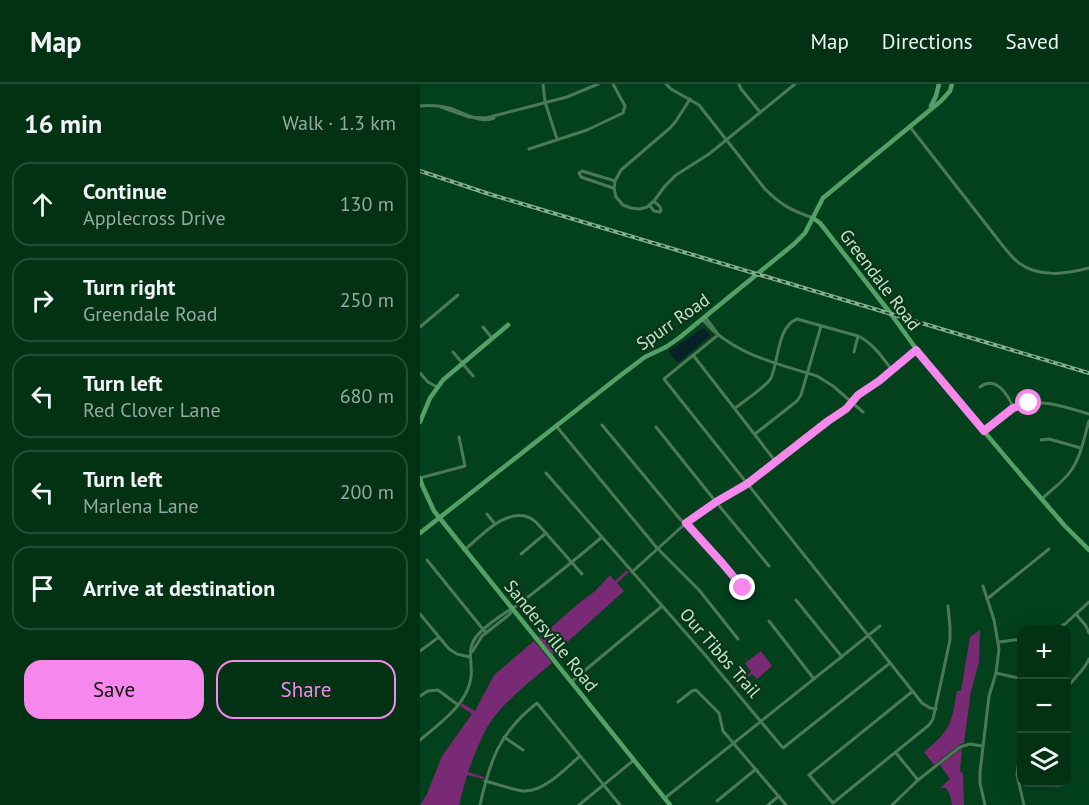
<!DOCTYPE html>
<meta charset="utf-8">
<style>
:root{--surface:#023114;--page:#103d22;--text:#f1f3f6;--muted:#96a9a0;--line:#234c34;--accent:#f688ed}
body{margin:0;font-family:"PT Sans",sans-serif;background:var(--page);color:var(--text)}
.controls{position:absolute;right:18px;bottom:18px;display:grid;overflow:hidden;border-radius:12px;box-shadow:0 6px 24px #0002}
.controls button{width:54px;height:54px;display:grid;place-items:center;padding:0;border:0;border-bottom:2px solid var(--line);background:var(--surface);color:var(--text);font:30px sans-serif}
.stop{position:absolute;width:18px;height:18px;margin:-14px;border:4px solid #f688ed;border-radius:50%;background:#fff}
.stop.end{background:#f688ed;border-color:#fff;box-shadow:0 2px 6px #0008}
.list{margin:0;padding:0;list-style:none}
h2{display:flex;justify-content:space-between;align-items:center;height:78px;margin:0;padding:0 24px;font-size:26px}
h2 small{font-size:20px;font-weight:400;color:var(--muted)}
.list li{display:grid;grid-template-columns:39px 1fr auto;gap:18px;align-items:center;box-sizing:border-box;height:84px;margin:0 12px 12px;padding:0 12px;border:2px solid var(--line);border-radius:18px}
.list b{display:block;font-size:22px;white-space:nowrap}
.list p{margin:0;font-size:20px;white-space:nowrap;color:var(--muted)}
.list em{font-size:20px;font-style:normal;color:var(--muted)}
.actions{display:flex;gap:12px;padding:18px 24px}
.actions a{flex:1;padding:14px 0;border:2px solid var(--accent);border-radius:18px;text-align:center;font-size:21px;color:var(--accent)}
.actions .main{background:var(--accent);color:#111}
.icon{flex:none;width:33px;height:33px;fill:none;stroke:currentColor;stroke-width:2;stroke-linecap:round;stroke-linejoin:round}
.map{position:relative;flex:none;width:669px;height:721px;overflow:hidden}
header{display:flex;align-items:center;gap:36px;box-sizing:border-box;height:84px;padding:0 30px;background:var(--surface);border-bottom:2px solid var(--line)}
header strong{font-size:28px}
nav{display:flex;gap:33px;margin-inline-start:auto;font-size:21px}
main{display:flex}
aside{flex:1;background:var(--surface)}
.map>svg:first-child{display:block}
.green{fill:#792a74}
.water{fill:#072227}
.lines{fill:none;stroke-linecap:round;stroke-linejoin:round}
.street{stroke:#4c7a57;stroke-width:3}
.secondary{stroke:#54a168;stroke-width:4.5}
.rail-casing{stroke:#83af8f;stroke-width:4}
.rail{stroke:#0c3418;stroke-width:1.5;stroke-dasharray:4.5;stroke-linecap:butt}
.route{stroke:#f688ed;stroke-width:8}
.labels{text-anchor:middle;stroke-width:4.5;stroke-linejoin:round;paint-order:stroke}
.street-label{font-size:18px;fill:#c2e5c8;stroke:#0c3418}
</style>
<header>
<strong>Map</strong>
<nav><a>Map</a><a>Directions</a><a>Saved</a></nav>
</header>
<main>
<aside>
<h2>16 min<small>Walk · 1.3 km</small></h2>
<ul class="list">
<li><svg class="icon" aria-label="ahead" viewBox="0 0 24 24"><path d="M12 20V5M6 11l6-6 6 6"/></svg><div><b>Continue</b><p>Applecross Drive</p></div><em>130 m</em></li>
<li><svg class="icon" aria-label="right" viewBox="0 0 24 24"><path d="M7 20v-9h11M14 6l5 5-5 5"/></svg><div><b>Turn right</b><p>Greendale Road</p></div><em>250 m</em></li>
<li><svg class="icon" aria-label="left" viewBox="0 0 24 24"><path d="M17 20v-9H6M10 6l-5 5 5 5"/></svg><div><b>Turn left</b><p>Red Clover Lane</p></div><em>680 m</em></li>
<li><svg class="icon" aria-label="left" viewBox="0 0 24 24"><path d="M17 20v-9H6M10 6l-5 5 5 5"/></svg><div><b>Turn left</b><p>Marlena Lane</p></div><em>200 m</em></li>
<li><svg class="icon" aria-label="arrive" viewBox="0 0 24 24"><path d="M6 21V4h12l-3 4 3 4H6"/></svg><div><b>Arrive at destination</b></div></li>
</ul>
<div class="actions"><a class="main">Save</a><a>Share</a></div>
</aside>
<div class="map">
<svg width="669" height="721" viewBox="0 0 669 721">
<rect width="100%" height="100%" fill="#02411b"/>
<g class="green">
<polygon points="207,486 209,488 197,499 204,507 133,571 119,554 159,519 175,507 190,491 195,497"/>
<path d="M560 546 559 578 551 607 544 659 540 660 514 681 504 668C531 646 531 640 537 607H541L550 553Z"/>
<path d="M114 557 132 579C112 596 90 613 74 633 62 649 55 670 48 688L64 693V695L47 691 39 721H0L7 710 22 672 52 630 40 622 42 619 55 627 74 591Z"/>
<polygon points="341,567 352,582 337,595 332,590 315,604 315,603 331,588 325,579"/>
<polygon points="542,664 540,687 543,690 544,721 532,721 530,711 526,704 520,704 530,695 520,681"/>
</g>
<polygon class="water" points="283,244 290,250 290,252 258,279 248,267"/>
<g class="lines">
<g class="street">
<polyline points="123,0 125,18 137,55"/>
<path d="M246 0 251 5 279 21 345 105C362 122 371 126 393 134"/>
<polyline points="319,0 321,5 340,28"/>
<polyline points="270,15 256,37 250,44 201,86 195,97 194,104 196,113 203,121 211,124 220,125 227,123 234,117 245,102 256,91 289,70 375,0"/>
<path d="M0 22C9 21 20 22 29 24 43 28 60 40 74 34"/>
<polyline points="21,23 49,33 66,34 147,13 178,0"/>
<path d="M490 43 576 153C583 162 590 172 599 179 619 194 646 190 669 184"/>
<polyline points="109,65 167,46 203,29 205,22 193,0"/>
<polyline points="193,104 161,93 159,89 162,87 195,97"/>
<polyline points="230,122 234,127 240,128 241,126 240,123 234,117"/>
<polyline points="286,234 297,249"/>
<path d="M283 236C312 270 355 279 397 292L413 302 443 328"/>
<polyline points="0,243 38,211"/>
<polyline points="63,243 72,254"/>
<polyline points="298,251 244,295 502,619 510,624 516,625"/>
<polyline points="33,268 53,292"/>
<polyline points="434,268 438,252"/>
<polyline points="273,271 356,378"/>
<polyline points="0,289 8,298 17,303"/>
<path d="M560 303C576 291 588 311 593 323"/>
<path d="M315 324C323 318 347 302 351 294 359 276 357 243 377 235L438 252C453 259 462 273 472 286"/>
<polyline points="182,341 260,435 303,480 323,504"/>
<polyline points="137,343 237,464 279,506 318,555"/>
<polyline points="236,343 296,418 349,482"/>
<path d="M564 346C573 339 583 328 594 323 619 313 645 323 669 330"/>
<polyline points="335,350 377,317 381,311 401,242"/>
<polyline points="621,356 629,355 661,364"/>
<polyline points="126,389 286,572 363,664 470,579"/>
<polyline points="0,394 45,382 39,353"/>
<path d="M622 415C631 406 643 398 650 388 661 373 664 354 669 337"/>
<polyline points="67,430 75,440"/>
<path d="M44 466C61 453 83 425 108 433 111 434 113 436 116 438L162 490"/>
<polyline points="101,470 126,449"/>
<polyline points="7,476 66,549"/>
<polyline points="212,488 266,439 296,418 327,400 408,337 426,325 438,311 459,297 497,266"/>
<polyline points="563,502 574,536 579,565 576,589 569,612 560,688 560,699 565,721"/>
<polyline points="567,515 629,465"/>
<polyline points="376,516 422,573"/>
<polyline points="0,530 29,565 37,570 50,573"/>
<polyline points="656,530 666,542 669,549"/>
<polyline points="349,537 394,595"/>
<polyline points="634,546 645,540 669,518"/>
<polyline points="579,558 602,555"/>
<polyline points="0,567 19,553"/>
<polyline points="52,568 62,552 90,530 92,526"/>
<polyline points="576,589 602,595"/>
<polyline points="151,598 241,523"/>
<path d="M646 606C653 594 664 587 669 575"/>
<polyline points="493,607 389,691 413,719 509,641 513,635 530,556 530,543 528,522"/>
<polyline points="0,612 8,607 18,606 38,621"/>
<polyline points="258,618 272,607 276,606 299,629 303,647 366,721"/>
<polyline points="84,653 103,666"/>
<polyline points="602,655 597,691 604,721"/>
<path d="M0 656C19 640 48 620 51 593 53 580 46 566 56 553 68 538 88 528 103 517 130 496 156 475 182 453"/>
<polyline points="476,669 498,696"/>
<path d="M65 697C78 700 90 705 103 707 123 709 146 684 160 672"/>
<polyline points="635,698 636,702"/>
<polyline points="245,714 460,542"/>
<polyline points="297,717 336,685"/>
<path d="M60 721C70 676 79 649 117 619L200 721"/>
<polyline points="159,721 214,676"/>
<polyline points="348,721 359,712"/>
<polyline points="472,721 498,696 540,663 550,660 562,662"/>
</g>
<g class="secondary">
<polyline points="511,22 516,12 519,0"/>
<polyline points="393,134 400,139 471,230 497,266 534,312 600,390 645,442 669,466"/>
<polyline points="0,338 10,314 23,296 88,241"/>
<polyline points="0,394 2,401 14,427 250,721"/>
<polyline points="0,449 201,291 225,273 246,263 259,254 374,160 385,149 403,114 521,17 530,7 532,0"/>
</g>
<defs>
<polyline id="rail" points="0,87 69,110 669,289"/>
</defs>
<use href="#rail" class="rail-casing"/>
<use href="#rail" class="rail"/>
</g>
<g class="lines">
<polyline class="route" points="323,504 303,480 266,439 296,418 327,400 408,337 426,325 438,311 459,297 496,266 564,347 593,324 609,319"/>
</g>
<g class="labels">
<g class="street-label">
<text transform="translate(460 196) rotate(53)" y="6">Greendale Road</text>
<text transform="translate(253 238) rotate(-35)" y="6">Spurr Road</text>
<text transform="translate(131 552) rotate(51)" y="6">Sandersville Road</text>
<text transform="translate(300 569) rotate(49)" y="6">Our Tibbs Trail</text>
</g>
</g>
</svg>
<div class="controls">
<button>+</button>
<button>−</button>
<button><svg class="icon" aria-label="layers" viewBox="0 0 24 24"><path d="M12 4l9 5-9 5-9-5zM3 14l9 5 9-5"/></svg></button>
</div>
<div class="stop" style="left:609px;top:319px"></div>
<div class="stop end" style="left:323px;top:504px"></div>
</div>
</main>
